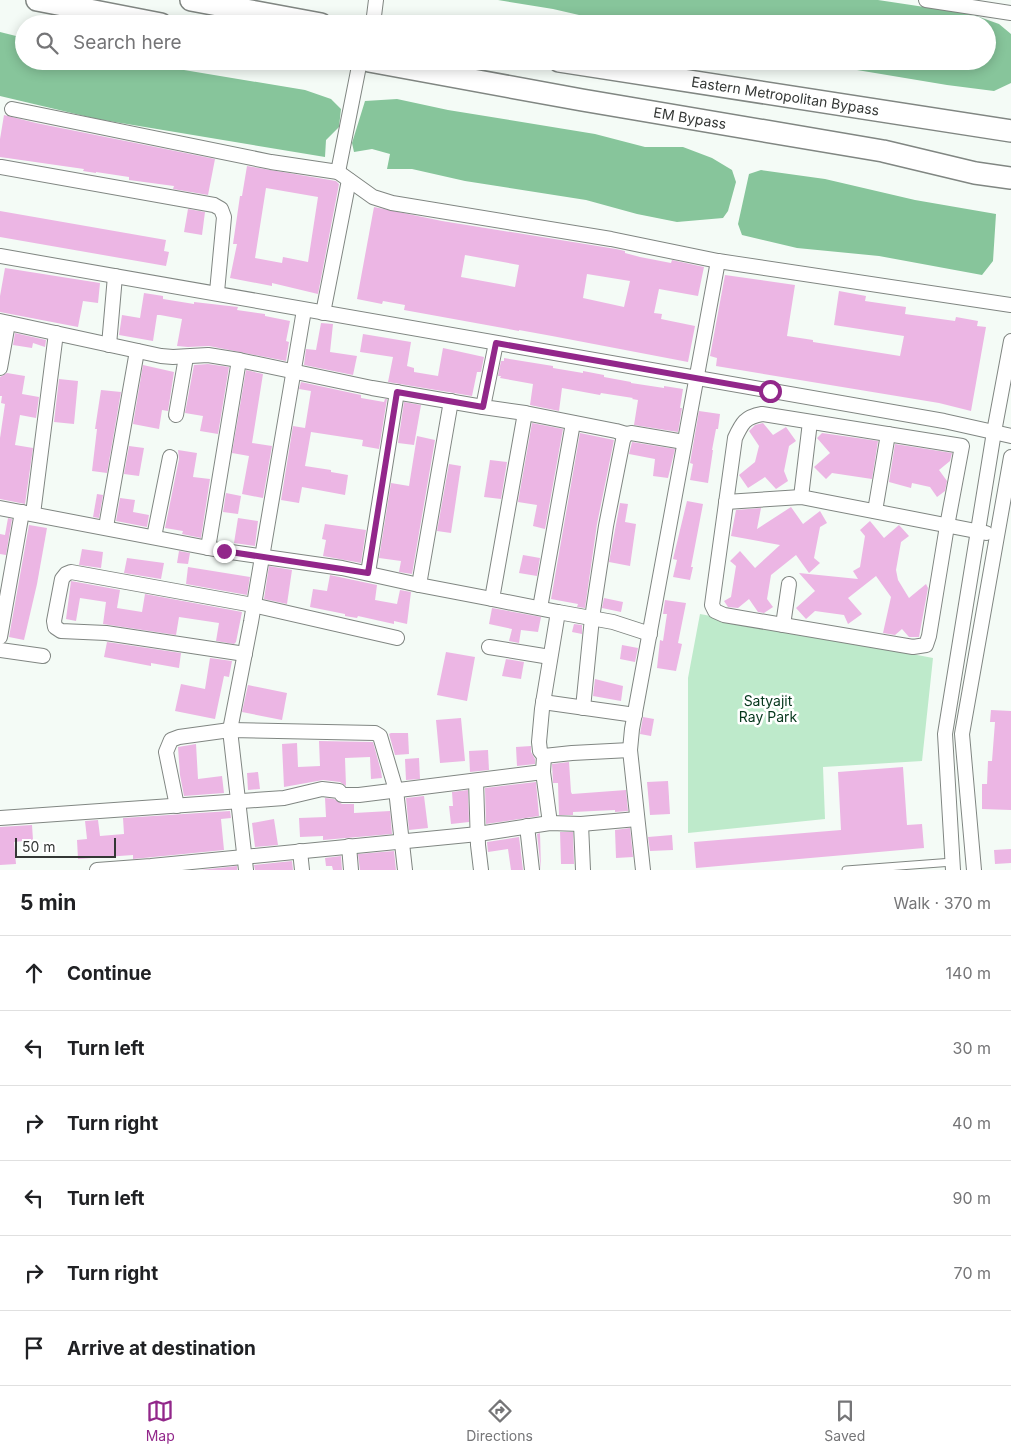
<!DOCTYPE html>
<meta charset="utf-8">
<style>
:root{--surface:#fff;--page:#f6f6f6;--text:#202124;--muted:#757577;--line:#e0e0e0;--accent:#92278a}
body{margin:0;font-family:Inter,sans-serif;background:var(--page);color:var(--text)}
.scale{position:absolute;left:15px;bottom:12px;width:101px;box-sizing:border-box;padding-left:5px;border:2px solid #343735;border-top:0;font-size:14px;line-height:18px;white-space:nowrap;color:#343735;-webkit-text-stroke:4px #fff;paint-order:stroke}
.stop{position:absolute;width:15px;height:15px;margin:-11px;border:4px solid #92278a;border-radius:50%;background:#fff}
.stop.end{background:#92278a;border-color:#fff;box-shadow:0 1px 5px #0008}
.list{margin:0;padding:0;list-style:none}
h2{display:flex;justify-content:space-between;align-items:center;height:65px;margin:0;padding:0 20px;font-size:21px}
h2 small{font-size:16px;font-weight:400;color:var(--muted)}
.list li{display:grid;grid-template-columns:32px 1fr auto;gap:15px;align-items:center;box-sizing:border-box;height:75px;padding:0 20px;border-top:1px solid var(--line)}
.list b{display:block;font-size:19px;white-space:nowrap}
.list em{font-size:16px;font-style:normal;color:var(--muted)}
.icon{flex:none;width:28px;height:28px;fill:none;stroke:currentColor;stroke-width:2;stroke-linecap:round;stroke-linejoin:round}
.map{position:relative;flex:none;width:1011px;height:870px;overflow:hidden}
.search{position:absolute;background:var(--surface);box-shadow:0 2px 12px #0003;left:15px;right:15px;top:15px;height:55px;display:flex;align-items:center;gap:12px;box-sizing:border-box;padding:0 18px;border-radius:28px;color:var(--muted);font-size:19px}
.sheet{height:515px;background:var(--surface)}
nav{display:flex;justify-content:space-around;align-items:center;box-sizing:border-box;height:70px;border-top:1px solid var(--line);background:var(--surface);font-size:14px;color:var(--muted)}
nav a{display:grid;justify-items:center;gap:2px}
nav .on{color:var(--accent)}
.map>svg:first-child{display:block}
.green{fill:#beeacb}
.water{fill:#87c59b}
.building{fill:#ecb6e4;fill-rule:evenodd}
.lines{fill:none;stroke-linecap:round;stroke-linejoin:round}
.lane-casing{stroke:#808682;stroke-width:9}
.street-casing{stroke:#808682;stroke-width:16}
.primary-casing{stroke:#808682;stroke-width:24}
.lane{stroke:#fff;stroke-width:7}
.street{stroke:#fff;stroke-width:14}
.primary{stroke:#fff;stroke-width:21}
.route{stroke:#92278a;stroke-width:6}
.labels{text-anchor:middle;stroke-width:5;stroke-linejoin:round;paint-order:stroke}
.street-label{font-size:14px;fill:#343735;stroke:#fff}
.park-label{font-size:14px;fill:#05371c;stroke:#fff}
</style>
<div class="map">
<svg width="1011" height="870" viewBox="0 0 1011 870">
<rect width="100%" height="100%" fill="#f4fbf6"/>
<polygon class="green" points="700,614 933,658 922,761 823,767 825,819 688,833 688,678"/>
<g class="water">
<polygon points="498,0 878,0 971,14 999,24 1011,34 1011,83 994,91 947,85 803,61 987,61 987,24 618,24 553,9"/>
<polygon points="0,32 24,38 24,61 130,61 305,90 331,99 341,109 339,127 326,140 325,157 97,119 0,96"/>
<polygon points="397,99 448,110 595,134 645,147 683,147 712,158 732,170 736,182 728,211 723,218 677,222 637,214 586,200 465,181 412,169 387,169 390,154 372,149 354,152 352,143 365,101"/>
<polygon points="761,170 825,179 915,200 996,214 993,261 982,275 879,256 797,248 742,235 738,224 749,174"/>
</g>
<g class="building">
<polygon points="4,115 36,123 215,159 208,195 173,189 174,186 129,180 129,177 96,172 96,173 83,171 84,169 0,157 0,139"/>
<path d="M247 166 336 181 339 184 318 294 272 283V286L230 278 237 244H233L240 196H242ZM266 188 318 197 308 262 283 257 282 263 255 258Z"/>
<path d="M374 207 442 221 616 249 625 251V253L640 257 671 263 672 260 704 267 698 296 659 289 654 313 662 314 661 319 695 326 688 362 552 336 519 330V331L404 310 405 305 383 301 382 304 357 299ZM465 255 519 265 515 287 461 277ZM587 274 630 281 624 307 583 298Z"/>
<polygon points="188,209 205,212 202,235 184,232"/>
<polygon points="0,211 166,240 164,251 169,252 166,266 0,237"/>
<polygon points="5,268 100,283 98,303 83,301 78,327 0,312 0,296"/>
<polygon points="725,275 795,285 787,336 813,340 813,342 900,356 904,336 834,325 839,291 866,296 865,301 906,307 905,314 955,321 956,317 978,321 977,326 986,327 971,411 939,403 716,366 717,358 710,356"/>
<polygon points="144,293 163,296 163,299 194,304 194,302 238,307 237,310 265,314 265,316 290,321 286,341 289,342 286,361 209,346 188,347 177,346 182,319 160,315 157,315 153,341 119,335 122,315 140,318"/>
<polygon points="321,323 333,324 330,352 357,356 353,375 304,365 306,349 316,350"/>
<polygon points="15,333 46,340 45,347 33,343 32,348 13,345"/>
<polygon points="363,334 411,342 407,366 414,368 414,372 438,376 443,348 484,357 481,372 477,372 472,396 388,382 393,357 360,352"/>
<polygon points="504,358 553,366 553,368 583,373 583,371 604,375 604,377 631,382 631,383 664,388 664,386 683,389 680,408 682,408 678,432 634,425 638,400 632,399 633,398 601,393 600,395 562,388 559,411 530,405 533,384 500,378 501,376 498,376 501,361 504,361"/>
<polygon points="208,364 229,367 218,434 200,431 203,416 185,413 194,365"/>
<polygon points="143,365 174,372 168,411 162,410 159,429 133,424"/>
<polygon points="246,370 263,374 252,443 272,446 263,498 242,494 249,456 232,453"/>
<polygon points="7,373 25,376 22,394 39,397 36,418 20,415 15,445 33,448 25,504 0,499 0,438 5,404 1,403 2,396 0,396 0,377"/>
<polygon points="59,379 78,381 74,424 54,422"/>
<polygon points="301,382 361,395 361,398 384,402 385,399 387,399 379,449 362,446 363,440 311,432 305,466 331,470 331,472 348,475 345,495 302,487 299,503 281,500 293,426 305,428 311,391 299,389"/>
<polygon points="101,390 121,392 107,473 92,471 97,429 95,429"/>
<polygon points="404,402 421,405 414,445 398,443"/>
<polygon points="699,411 720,414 718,429 716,429 712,450 713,450 708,483 690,480 693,464 690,463"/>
<polygon points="532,423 563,429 545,529 533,526 537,505 518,502"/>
<polygon points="763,423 773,435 786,427 796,441 789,446 784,471 788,481 776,489 765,477 748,488 739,475 755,462 759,446 749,431 755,425"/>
<polygon points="580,433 614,440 597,524 585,608 577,607 578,604 551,599"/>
<polygon points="822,433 878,441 872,479 832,473 826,479 814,467 830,453 817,438"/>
<polygon points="417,436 435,440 412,574 399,572 401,561 379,558 391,483 409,486"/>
<polygon points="632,442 675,449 668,478 653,476 655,459 629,454"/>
<polygon points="895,444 952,453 950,461 939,470 947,481 945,491 937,497 930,487 912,483 911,488 889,482"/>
<polygon points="129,446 144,448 139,476 124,474"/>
<polygon points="178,450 197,453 193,477 210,479 201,538 182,534 183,531 165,528 179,459"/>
<polygon points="490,460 507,462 501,499 484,497"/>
<polygon points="449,464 461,466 451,533 437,531"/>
<polygon points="226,493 241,496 238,514 223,512"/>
<polygon points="97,494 103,495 99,518 93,517"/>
<polygon points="120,498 135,500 133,512 149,515 147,527 116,521"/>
<polygon points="687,501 703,504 691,567 693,567 690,580 673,577 677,560 673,559"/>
<polygon points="620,503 628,504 625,522 636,524 630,566 609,562"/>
<polygon points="791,507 803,524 820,511 827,523 820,527 814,558 820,563 809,573 796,555 771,575 767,599 773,607 764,613 758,612 749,599 738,608 728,607 724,601 731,597 736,566 730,561 740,551 755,568 780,545 731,536 736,510 761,508 757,529"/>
<polygon points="8,518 12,519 6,555 0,554 0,534 5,535"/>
<polygon points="238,518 258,521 255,546 234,543"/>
<polygon points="870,521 884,538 899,525 909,536 901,542 896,570 898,580 909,598 926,584 928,588 919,637 909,637 902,629 895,635 883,633 891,597 876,576 848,598 862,614 848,624 844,615 815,611 806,619 796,608 815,591 799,573 858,579 853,571 860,567 865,536 860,530"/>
<polygon points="325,524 366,530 361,563 323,556 326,540 322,539"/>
<polygon points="29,525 47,528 37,584 24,640 9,637"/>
<polygon points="82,549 103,552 101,568 79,565"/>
<polygon points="179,551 190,553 188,564 177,563"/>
<polygon points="523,555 540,558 537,576 519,573"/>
<polygon points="127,558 164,563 161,579 124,573"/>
<polygon points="269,566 292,570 287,604 264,599"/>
<polygon points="188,567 250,577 247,595 186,584"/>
<polygon points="330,575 377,585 375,600 397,604 400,590 411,592 407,624 394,621 394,624 358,616 357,618 345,616 345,614 310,607 313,589 327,591"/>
<polygon points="71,581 120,590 117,608 142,612 145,594 242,612 236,642 234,644 216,641 219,623 179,617 176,635 103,624 106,602 80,598 76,621 66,619"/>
<polygon points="604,598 623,602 621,612 602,608"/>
<polygon points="665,600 686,603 678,643 682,644 676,671 657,668 660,640 663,641 667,614 663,614"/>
<polygon points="492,608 541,617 538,632 521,630 519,643 509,641 512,629 489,624"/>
<polygon points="574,624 582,625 582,634 572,632"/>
<polygon points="107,642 181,653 179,668 151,663 151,666 104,657"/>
<polygon points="622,645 638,648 635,662 620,659"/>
<polygon points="446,652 475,657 467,701 437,695"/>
<polygon points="210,658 232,661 229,677 224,676 215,719 175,711 181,684 205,689"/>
<polygon points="506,659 524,662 521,679 502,676"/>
<polygon points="595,679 623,686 621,701 593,696"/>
<polygon points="248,685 287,693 282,720 242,712"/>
<polygon points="991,710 1011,711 1011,810 982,809 982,784 987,784 988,761 992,761 995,722 990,722"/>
<polygon points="643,717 654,719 651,736 640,734"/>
<polygon points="461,718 465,761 440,763 436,720"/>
<polygon points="391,733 408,733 409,754 395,755 389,734"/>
<polygon points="319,741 373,742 381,771 382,778 371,779 370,757 345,758 346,786 340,782 323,780 284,787 282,744 297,743 298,767 320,766"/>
<polygon points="196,744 198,779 222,776 224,793 184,796 180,775 178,747"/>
<polygon points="531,746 531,752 535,759 535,764 517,766 516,747"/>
<polygon points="488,750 489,770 470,772 469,751"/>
<polygon points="419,758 420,779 406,780 405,759"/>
<polygon points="569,762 571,792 572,794 626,790 628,811 615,812 615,810 573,812 573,815 559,815 558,783 553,783 552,764"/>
<polygon points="903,767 907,825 922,824 924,848 696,868 694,842 841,830 838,772"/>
<polygon points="258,772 260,789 248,790 247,773"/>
<polygon points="668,781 670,814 650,815 647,782"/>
<polygon points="536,782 539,816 486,824 485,788"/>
<polygon points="468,790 469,822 451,824 449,806 453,806 452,792"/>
<polygon points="424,796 428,828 409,830 406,798"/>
<polygon points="325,798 334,799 342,804 354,804 354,813 390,811 392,834 323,840 323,836 300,837 299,818 326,817"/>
<polygon points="230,811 231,818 221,819 224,850 133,859 133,855 78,859 77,840 87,839 85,821 98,820 100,836 124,834 123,818"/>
<polygon points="274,819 278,845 255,847 252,823"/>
<polygon points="32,825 33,840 14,842 16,864 0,865 0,827"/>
<polygon points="630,828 633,857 616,858 615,830"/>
<polygon points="560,832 573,832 574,864 561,864"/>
<polygon points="540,833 541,870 537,834"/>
<polygon points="672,835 673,850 650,851 648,837"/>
<polygon points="519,837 523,870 511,870 508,849 488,852 487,842"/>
<polygon points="1011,849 1011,863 995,864 994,850"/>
<polygon points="394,851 396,870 360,870 358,854"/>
<polygon points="341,856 342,870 333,870 332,866 326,866 325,858"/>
<polygon points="292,861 293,870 255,870 254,865"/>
<polygon points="237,866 237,870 200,870"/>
</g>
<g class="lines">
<defs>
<polyline id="lane" points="846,870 953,862"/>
<g id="street">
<polyline points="926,0 1011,13"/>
<polyline points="373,24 376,0"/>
<polyline points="12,109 271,162 338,172 360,61"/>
<polyline points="1,167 214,205 221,209 224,217 217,292"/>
<polyline points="338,172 373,197 392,203 611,239 718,261 1011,305"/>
<polyline points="0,256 944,421 1011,436"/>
<polyline points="323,313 349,180"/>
<polyline points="0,321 161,356 173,357 208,355 239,360 372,388 483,407"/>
<polyline points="496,343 483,407 525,413 492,599 558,612 542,709 539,742 540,751 544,756 543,772 550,823"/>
<polyline points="109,345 115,276"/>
<polyline points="0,368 8,323"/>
<polyline points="525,413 616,431 626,434"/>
<path d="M762 414 962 446 947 526 929 636 926 645 913 647 724 615 715 611 712 605 714 590 735 438C742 423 745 417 762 414Z"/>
<polyline points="176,415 186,357"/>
<polyline points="801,497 810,422"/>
<polyline points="726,502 801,497 986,533"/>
<polyline points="0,508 224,551 342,568 419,585 492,599"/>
<polyline points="875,511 888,434"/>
<polyline points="33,514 56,333"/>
<polyline points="106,527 137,351"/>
<polyline points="154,537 170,457"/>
<polyline points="208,548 239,360"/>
<polyline points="368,573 397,392"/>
<polyline points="419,585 451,401"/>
<polyline points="540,608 573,423"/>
<polyline points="558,612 613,622 650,634"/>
<polyline points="783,625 789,584"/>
<polyline points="0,637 22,512"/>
<polyline points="489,647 550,657"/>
<polyline points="0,650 43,656"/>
<polyline points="245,654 106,633 61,631 55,627 54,621 62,579 66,574 71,572 253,605 397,638"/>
<polyline points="543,702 635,715"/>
<polyline points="583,708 592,618 606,526 623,440 626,434 631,433 684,442"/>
<polyline points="544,756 572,753 630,750"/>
<polyline points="476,781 478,845 481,870"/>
<polyline points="177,806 166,752 171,740 179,737 230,730 375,733 380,736 396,790 405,870"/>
<polyline points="0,818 284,798 322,789 339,791 342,795 359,795 543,772"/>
<polyline points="581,824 583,870"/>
<polyline points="527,826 532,870"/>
<polyline points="349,846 351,870"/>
<polyline points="300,851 302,870"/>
<polyline points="97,870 151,866 478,834 550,823 581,824 637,819"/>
<polyline points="246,870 230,730 251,622 304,310"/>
<polyline points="643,870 630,750 632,729 718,261"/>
<polyline points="953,870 945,734 994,432 1011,341"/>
<polyline points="974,870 962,734 1011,457"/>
</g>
<g id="primary">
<polyline points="37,0 161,24"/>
<polyline points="191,0 321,24"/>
<path id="s1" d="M369 61 582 100 883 151 975 173 1011 178"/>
<path id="s2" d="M559 61 1011 131"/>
</g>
</defs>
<use href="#lane" class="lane-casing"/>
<use href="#street" class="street-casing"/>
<use href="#primary" class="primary-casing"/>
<use href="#lane" class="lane"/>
<use href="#street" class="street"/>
<use href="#primary" class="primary"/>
</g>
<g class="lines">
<polyline class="route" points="224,551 368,573 397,392 483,407 496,343 770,391"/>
</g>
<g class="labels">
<g class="street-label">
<text dy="5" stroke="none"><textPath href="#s2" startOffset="229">Eastern Metropolitan Bypass</textPath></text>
<text dy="5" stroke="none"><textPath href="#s1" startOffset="326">EM Bypass</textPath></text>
</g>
<g class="park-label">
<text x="768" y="706">Satyajit<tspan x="768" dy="16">Ray Park</tspan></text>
</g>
</g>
</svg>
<div class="scale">50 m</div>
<div class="stop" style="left:770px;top:391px"></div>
<div class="stop end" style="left:224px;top:551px"></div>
<div class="search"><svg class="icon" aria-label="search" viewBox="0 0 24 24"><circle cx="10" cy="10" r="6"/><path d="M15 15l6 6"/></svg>Search here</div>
</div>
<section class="sheet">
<h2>5 min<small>Walk · 370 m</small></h2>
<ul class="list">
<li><svg class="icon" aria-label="ahead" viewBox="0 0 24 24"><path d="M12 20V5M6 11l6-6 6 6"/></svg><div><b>Continue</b></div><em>140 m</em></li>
<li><svg class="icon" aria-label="left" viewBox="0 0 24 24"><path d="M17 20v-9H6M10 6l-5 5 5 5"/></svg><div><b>Turn left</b></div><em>30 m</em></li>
<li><svg class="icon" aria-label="right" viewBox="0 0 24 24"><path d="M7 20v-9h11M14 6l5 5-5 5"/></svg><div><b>Turn right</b></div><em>40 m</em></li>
<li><svg class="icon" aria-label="left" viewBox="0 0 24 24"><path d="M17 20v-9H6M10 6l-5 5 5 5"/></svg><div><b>Turn left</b></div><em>90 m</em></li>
<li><svg class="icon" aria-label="right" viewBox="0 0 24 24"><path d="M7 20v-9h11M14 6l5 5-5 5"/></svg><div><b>Turn right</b></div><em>70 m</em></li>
<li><svg class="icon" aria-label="arrive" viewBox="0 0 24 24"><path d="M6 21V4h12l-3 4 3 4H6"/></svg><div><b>Arrive at destination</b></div></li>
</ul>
</section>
<nav>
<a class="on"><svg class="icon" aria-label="map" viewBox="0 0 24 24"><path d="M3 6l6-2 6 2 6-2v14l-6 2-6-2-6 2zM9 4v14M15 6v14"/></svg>Map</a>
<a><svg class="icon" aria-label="directions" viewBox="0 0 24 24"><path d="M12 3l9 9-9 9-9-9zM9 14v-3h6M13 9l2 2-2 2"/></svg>Directions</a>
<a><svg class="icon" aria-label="saved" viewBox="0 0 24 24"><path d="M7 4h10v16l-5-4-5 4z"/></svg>Saved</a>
</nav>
